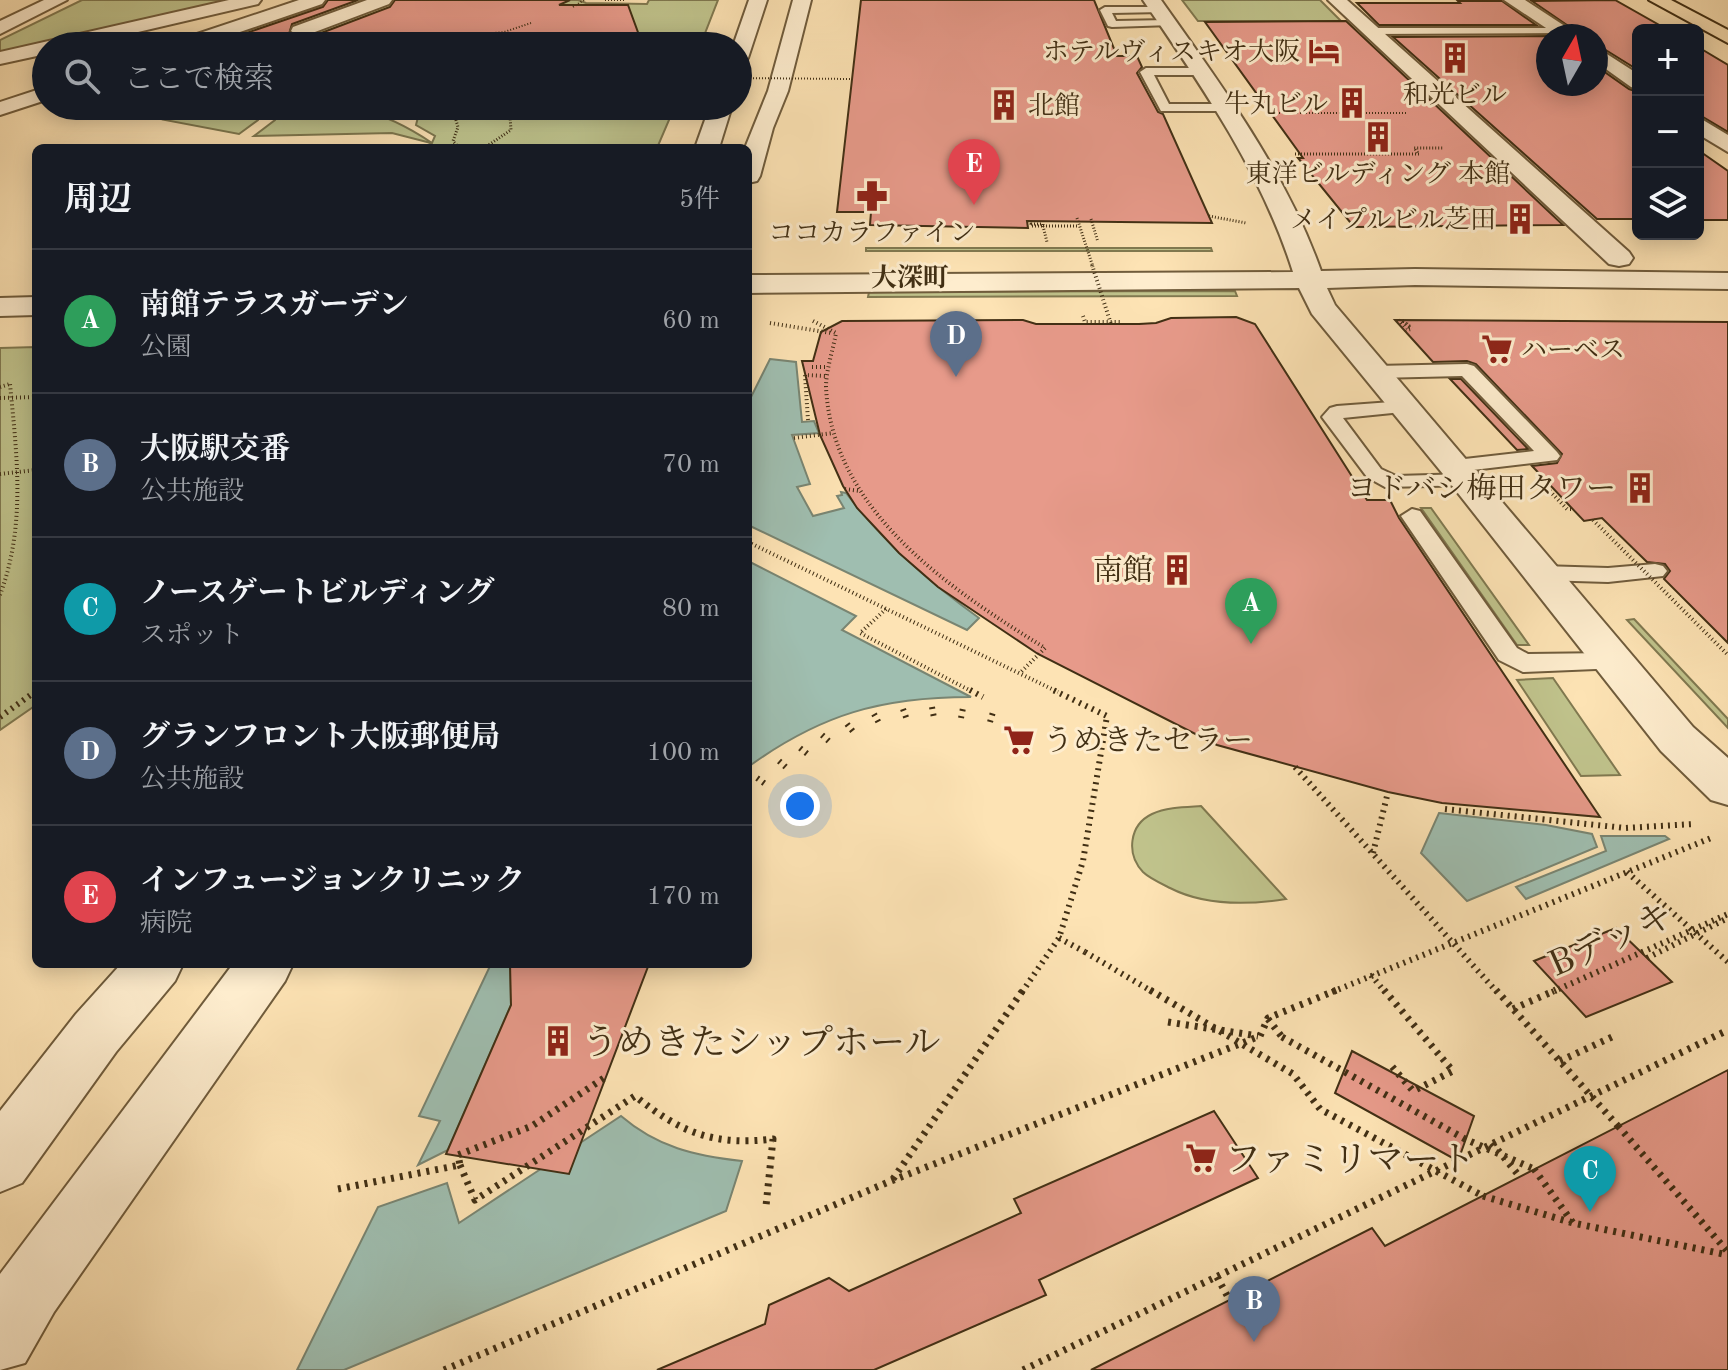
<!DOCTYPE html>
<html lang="ja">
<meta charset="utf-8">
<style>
:root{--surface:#171b24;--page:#242831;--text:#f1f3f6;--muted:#9ea1a6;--line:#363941;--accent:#c59692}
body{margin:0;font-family:"Old Standard TT","Noto Serif JP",serif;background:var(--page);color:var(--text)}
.controls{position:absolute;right:24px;top:24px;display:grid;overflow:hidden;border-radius:12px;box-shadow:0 4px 20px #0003}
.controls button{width:72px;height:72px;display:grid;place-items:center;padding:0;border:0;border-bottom:2px solid var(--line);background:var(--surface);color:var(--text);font:40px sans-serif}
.compass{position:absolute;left:1536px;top:24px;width:72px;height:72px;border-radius:50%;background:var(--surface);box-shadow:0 4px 20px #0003;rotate:9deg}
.you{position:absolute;left:800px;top:806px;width:28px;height:28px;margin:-20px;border:6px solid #fff;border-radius:50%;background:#1a73e8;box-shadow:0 0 0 12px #1a73e833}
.badge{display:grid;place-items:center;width:52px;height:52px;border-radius:50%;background:var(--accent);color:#fff;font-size:26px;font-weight:700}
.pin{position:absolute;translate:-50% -66px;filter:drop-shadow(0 2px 4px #0008)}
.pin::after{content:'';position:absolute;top:42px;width:28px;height:24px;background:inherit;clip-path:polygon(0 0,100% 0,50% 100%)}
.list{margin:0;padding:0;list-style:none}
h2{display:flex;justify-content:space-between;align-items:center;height:104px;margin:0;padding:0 32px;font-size:34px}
h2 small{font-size:26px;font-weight:400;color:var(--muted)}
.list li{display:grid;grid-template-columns:52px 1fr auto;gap:24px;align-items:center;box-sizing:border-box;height:144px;padding:0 32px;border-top:2px solid var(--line)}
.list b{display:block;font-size:30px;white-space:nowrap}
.list p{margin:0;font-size:26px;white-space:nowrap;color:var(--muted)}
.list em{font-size:26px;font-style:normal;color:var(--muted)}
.icon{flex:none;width:44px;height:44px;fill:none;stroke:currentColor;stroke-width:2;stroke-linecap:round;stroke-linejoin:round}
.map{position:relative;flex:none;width:1728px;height:1370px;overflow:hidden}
.search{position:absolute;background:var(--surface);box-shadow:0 4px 20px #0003;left:32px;top:32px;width:720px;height:88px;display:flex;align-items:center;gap:20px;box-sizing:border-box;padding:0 28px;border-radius:44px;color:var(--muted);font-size:30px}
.panel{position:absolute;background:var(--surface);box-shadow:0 4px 20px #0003;left:32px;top:144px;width:720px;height:824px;border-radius:12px}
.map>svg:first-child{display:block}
.green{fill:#c0c38c;stroke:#807950;stroke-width:2}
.water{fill:#9fbeb0;stroke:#798572;stroke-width:2}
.building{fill:#e79a8a;stroke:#412f14;stroke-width:2}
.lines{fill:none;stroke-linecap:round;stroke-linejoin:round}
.service-casing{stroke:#705c3c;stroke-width:4}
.minor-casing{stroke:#705c3c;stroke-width:4}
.tertiary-casing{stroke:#705c3c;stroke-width:4}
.trunk-casing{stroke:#412f14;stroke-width:4}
.path-far4{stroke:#412f14;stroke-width:2;stroke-dasharray:1 2;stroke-linecap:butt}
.path-far3{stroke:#412f14;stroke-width:3;stroke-dasharray:1 2;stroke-linecap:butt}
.path-far2{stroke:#412f14;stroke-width:4;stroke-dasharray:1 3;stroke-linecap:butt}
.path-far1{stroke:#412f14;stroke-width:6;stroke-dasharray:2 5;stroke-linecap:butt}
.path{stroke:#412f14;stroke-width:7;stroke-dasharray:3 6;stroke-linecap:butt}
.service{fill:#feedce;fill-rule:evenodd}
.minor{fill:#feedce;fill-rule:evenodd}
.tertiary{fill:#feedce;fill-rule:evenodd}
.trunk{fill:#fde3b4;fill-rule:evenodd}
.path-bridge-far4{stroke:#412f14;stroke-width:2;stroke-dasharray:1 2;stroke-linecap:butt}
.path-bridge-far3{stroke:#412f14;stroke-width:3;stroke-dasharray:1 2;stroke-linecap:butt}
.path-bridge-far2{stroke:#412f14;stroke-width:4;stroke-dasharray:1 3;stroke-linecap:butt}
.path-bridge-far1{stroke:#412f14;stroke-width:6;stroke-dasharray:2 5;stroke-linecap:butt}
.path-bridge{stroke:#412f14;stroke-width:7;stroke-dasharray:3 6;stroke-linecap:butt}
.labels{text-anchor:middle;stroke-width:6;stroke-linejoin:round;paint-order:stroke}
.far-poi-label{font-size:26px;fill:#412f14;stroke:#feedce;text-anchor:end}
.far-neighbourhood-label{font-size:26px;font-weight:bold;fill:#412f14;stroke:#feedce}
.poi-label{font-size:30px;fill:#412f14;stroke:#feedce;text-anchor:end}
.near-street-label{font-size:36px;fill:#412f14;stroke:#feedce}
.near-poi-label{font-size:36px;fill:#412f14;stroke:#feedce;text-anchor:start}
</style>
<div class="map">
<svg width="1728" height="1370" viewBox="0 0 1728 1370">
<rect width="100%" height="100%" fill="#fde3b4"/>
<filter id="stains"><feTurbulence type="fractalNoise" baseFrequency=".0025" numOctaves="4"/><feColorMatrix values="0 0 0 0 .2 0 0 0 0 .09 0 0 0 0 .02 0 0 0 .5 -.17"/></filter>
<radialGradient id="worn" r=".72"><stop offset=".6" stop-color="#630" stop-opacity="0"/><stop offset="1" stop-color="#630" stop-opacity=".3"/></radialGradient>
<g class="green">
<polygon points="82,0 230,0 0,52 0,40"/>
<polygon points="339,0 578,0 586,3 647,4 649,0 718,0 700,46 199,46"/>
<polygon points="1182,0 1320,0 1341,21 1198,21"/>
<polygon points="265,106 258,120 239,134 165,120 192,110"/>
<path d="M283 106C349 106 375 105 432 143L435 136 416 125 418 117 413 106H675L657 148H425L431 143 392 133 254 136 275 120Z"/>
<polygon points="866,248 1211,248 1212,251 866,251"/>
<polygon points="1235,291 1237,296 868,297 869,292"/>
<polygon points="36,347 36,705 0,730 0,348"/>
<polygon points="1421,508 1431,508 1529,645 1517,645"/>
<polygon points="1634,619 1728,719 1728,728 1627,620"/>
<polygon points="1553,678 1620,775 1581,776 1517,680"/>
<path d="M1201 806 1286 899C1248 905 1205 906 1170 888 1162 884 1149 878 1143 872 1126 854 1129 825 1152 814 1167 807 1186 807 1201 806Z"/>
</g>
<g class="water">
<path d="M770 359 796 362 802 422 814 421 819 433 792 435 810 484 797 487 813 516 844 508 837 496 842 495 841 492 846 493C883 542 929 582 979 618L967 630 748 525V403Z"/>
<path d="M748 561 856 616 842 630 971 697C882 697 821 714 748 767Z"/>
<polygon points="1439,813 1546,825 1592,834 1597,847 1467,901 1421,853"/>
<polygon points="1601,836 1665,836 1669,839 1526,899 1516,887 1606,851"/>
<polygon points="491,964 510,964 511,1005 448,1150 418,1165 440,1121 419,1116"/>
<path d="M621 1116C657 1147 695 1156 742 1161L726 1211 344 1370H297L378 1207 447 1183 459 1223Z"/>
</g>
<g class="building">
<polygon points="328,0 358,0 292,24 289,34 298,40 308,38 390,7 395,0 570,0 559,5 628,5 643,46 208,46 323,7"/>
<polygon points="861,0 1094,0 1117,56 1137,56 1142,67 1137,73 1158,112 1163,114 1212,223 1027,221 1028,228 870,225 871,212 837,212"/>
<polygon points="1615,0 1668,30 1638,30 1638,70 1596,44 1596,36 1583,36 1532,1"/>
<polygon points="1458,1 1502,1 1536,25 1379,25 1357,3 1460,3"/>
<polygon points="1346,21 1563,225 1354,227 1298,158 1303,158 1205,22"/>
<polygon points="1548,36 1548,84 1596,84 1596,66 1629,89 1638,92 1638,219 1597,219 1393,37"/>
<polygon points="1698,47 1728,65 1728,132 1698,114"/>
<polygon points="1698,150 1728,171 1728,220 1698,220"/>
<polygon points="1236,317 1255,324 1367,500 1390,500 1399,518 1600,817 1442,803 1388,792 1217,745 1038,654 938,587 899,553 857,508 843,486 820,435 802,361 813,361 821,332 842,321 1023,320 1036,324 1139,324 1156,323 1171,318"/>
<polygon points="1395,320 1728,322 1728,643 1664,579 1670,571 1665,564 1647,562 1602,518 1584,521 1532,466 1557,463 1562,454 1476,364 1467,361 1433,362"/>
<polygon points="1450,379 1461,379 1528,449 1517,450"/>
<polygon points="1616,928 1672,982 1586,1017 1534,961"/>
<polygon points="510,964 649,964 569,1174 446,1154 511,1005"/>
<polygon points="1352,1051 1474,1116 1458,1161 1335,1093"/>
<polygon points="1728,1070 1728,1370 1091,1370 1372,1228 1385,1246"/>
<polygon points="1214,1111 1258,1178 1039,1280 1046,1295 874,1370 657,1370 765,1324 769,1305 829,1278 849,1291 1021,1213 1014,1199"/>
</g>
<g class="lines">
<defs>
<g id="service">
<polygon points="1159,7 1163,8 1163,12 1112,13 1116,21 1168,20 1172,21 1172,25 1112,27 1108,26 1100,10 1105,7"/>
<polygon points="1564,28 1569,31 1568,33 1371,34 1366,31 1371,28"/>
<polygon points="1205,68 1205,74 1201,75 1154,75 1169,104 1224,104 1230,108 1228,111 1161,111 1140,72 1146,68"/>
<polygon points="1467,364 1474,366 1557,452 1560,456 1557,460 1456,472 1449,470 1446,466 1456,460 1534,451 1462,376 1376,378 1367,372 1376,366"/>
<polygon points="1405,401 1415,407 1412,411 1343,418 1381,469 1396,476 1467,474 1475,475 1478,480 1475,485 1385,487 1367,477 1322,417 1330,408 1337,406"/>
<polygon points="1412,509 1420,511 1517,648 1528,654 1611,653 1620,656 1624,662 1620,668 1523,672 1499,660 1401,516"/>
<polygon points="1655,564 1663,566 1667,571 1663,576 1608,582 1541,580 1533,578 1529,573 1533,568 1541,566 1608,568"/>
</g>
<g id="minor">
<polygon points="299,0 325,0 322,4 199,46 170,46 173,42"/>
<polygon points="749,0 767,0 748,58 738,64 738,46 733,46"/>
<polygon points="793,0 811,0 788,91 773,128 760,176 757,181 748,183 748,148 745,148 768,91"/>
<polygon points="1328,0 1347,0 1629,252 1633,258 1629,264 1619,266 1609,264"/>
<polygon points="1504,0 1525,0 1580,36 1558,36"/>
<polygon points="1596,47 1638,74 1638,89 1631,87 1596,62"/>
<polygon points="46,87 46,100 0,115 0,102"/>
<polygon points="710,106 732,106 719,148 695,148"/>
<polygon points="1698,117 1728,135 1728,152 1698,134"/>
<polygon points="36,297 36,315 0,316 0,298"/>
</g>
<g id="tertiary">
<polygon points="44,0 67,0 0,34 0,21"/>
<polygon points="229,0 261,0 258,4 78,46 46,46 46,54 0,64 0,52"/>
<polygon points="367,0 392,0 389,4 307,35 300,37 291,31 293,27"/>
<path d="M1143 0H1161C1221 85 1286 172 1321 271L1415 269 1728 273V289L1415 285 1327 288 1335 305 1693 727 1728 758V805L1711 800 1661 751 1443 474 1312 314 1299 288 748 293V275L1293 272C1262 173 1201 85 1143 0Z"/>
<polygon points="121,964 183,964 175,981 116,1052 22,1183 0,1192 0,1111 76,1014"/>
<polygon points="233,964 293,964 285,981 54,1312 25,1363 0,1370 0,1274"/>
</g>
<polygon id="trunk" points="1649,0 1671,0 1728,30 1728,43"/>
</defs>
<use href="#service" class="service-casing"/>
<use href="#minor" class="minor-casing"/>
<use href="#tertiary" class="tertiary-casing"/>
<use href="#trunk" class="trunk-casing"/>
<g class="path-far4">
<polyline points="605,0 624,0"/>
<polyline points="573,7 584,0"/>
<polyline points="378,41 412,35 417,46"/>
<polyline points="415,41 504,32 531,23"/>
<polyline points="452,106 456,119"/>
<polyline points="510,106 511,119"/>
<polyline points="1273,113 1407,113"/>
</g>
<g class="path-far3">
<polyline points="455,117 458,127 453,141 459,148"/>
<polyline points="484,148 511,130 510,117"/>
<polyline points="1295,154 1419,154 1414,148 1444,148"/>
<polyline points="1209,216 1246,223"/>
<polyline points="1091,219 1098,242"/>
<polygon points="1031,224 1043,224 1043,226 1032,226"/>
<polyline points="1043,226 1079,226"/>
<polyline points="1043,226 1047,242"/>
</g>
<g class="path-far2">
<polyline points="1083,316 1085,322 1122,322"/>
<polyline points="1398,320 1406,330 1411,329 1404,321"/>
<path d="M813 321 836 333C833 350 826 370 826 387 832 511 950 589 1045 648L1021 672"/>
<polyline points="770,323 831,333"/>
<polyline points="812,367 827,367"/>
<polyline points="0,387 10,384"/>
<polyline points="0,398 36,397"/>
<polyline points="808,420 805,375 826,376"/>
<polyline points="794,438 833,433"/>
<polyline points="0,474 36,470"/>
<polyline points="1547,488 1567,509 1572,509"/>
<polyline points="845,489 860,491"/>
<polyline points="748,542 1058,692"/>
<polyline points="886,609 860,633 973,692"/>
</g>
<g class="path-far1">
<polyline points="970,690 983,697"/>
<polyline points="932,707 934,718"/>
<polyline points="903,709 907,720"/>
<polyline points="874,714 880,725"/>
<polyline points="0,717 36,691"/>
<polyline points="961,718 963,708"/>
<polyline points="990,722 993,712"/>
<polyline points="847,724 855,734"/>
<polyline points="822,735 832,744"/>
<polyline points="800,748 810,756"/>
<polyline points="779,761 789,770"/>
<polyline points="757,778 768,786"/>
<polyline points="1445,809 1625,828 1694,824"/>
<polyline points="1627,872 1728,962"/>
<polyline points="1059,938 1085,952"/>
<polyline points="1647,958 1728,918"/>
<polyline points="1371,975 1385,992"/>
<polyline points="1022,992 1059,938 1083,861 1107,716 1053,690"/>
<polyline points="1332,992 1711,838"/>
</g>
<g class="path">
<polyline points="1384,990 1453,1071 1413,1091 1389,1063"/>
<polyline points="1268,1019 1282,1037"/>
<polyline points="1168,1022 1258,1036"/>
<polyline points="1560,1061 1614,1036"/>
<polyline points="1618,1126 1728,1252"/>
<polyline points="1492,1143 1520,1177"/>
<path d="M460 1165 475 1200 635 1096C681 1133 714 1146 773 1139L766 1206"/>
<polyline points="1534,1169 1573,1223"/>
<polyline points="893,1179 1023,990"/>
<polyline points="338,1189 460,1165 458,1155 532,1126 607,1076"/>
<polyline points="1483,1196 1573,1223 1728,1255"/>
<polyline points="1217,1277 1229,1299"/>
<polyline points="444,1370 891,1181 1260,1036 1268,1018 1337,990"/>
<polyline points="1023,1370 1728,1030"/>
</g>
<use href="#service" class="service"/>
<use href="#minor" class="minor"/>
<use href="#tertiary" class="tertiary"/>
<use href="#trunk" class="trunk"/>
<polyline class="path-bridge-far4" points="738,78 852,79"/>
<polyline class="path-bridge-far3" points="1077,218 1093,267"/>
<g class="path-bridge-far2">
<polyline points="1092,265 1111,324"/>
<polyline points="1404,321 1401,321 1412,328"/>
<polyline points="1593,520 1728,655"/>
<path d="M0 595C26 525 17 457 10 384"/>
</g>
<g class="path-bridge-far1">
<polyline points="1295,767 1497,992"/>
<polyline points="1373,853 1388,792"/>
<polyline points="1085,952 1153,992"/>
<polyline points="1552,992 1728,914"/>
</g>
<g class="path-bridge">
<polyline points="1150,990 1293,1074 1320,1109 1483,1196"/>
<polyline points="1496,990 1618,1126"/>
<polyline points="1513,1009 1556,990"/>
<polyline points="1282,1037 1465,1139 1534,1169"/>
</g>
</g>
<defs>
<symbol id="hotel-bare" viewBox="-9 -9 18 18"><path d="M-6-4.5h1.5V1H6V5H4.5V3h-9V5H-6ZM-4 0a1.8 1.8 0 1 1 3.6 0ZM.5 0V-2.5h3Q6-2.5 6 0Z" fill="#8f2418" stroke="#feedce" stroke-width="2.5" paint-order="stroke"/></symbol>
<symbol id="building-bare" viewBox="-9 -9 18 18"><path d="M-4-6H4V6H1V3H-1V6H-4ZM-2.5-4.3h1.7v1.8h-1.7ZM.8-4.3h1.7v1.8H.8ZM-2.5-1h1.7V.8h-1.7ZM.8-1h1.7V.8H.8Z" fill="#8f2418" stroke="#feedce" stroke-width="2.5" paint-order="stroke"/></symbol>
<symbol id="pharmacy-bare" viewBox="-9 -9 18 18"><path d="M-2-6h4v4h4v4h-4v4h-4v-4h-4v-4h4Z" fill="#8f2418" stroke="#feedce" stroke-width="2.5" paint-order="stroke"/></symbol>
<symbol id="supermarket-bare" viewBox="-9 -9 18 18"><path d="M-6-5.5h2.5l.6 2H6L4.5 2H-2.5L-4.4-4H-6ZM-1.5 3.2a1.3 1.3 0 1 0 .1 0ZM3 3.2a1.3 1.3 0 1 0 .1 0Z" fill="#8f2418" stroke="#feedce" stroke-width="2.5" paint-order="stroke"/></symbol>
</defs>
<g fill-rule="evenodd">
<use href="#hotel-bare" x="1302" y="29" width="44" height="44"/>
<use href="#building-bare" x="1433" y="36" width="44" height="44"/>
<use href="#building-bare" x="1330" y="81" width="44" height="44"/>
<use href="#building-bare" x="982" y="83" width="44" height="44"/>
<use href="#building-bare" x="1356" y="115" width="44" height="44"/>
<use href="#pharmacy-bare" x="850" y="174" width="44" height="44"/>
<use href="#building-bare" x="1498" y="197" width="44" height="44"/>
<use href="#supermarket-bare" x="1475" y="327" width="44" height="44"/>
<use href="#building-bare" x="1618" y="466" width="44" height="44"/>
<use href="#building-bare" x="1155" y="548" width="44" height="44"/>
<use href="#supermarket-bare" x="997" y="718" width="44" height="44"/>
<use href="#building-bare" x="536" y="1019" width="44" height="44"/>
<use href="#supermarket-bare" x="1179" y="1136" width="44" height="44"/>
</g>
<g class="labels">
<g class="far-poi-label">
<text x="1300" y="60">ホテルヴィスキオ大阪</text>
<text x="1455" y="103" text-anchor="middle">和光ビル</text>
<text x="1328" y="112">牛丸ビル</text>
<text x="1028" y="114" text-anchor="start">北館</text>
<text x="1378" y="182" text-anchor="middle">東洋ビルディング 本館</text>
<text x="1496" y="228">メイプルビル芝田</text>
<text x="872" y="241" text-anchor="middle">ココカラファイン</text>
<text x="1521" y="358" text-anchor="start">ハーベス</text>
</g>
<g class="far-neighbourhood-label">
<text x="910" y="286">大深町</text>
</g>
<g class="poi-label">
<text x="1616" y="498">ヨドバシ梅田タワー</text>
<text x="1153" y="580">南館</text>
<text x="1043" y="750" text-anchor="start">うめきたセラー</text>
</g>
<g class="near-street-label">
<text transform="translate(1610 938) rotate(-24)" y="13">Bデッキ</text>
</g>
<g class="near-poi-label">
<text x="582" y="1054">うめきたシップホール</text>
<text x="1225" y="1171">ファミリマート</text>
</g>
</g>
<rect width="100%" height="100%" filter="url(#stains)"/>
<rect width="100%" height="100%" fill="url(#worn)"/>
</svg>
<div class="controls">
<button>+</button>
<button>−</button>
<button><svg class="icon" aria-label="layers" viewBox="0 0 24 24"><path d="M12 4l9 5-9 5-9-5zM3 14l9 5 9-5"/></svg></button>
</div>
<svg class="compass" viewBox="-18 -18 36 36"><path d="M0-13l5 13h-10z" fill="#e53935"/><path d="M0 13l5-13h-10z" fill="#9ea1a6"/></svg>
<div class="you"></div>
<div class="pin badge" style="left:1251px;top:644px;background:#2e9e5b">A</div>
<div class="pin badge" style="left:1254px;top:1342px;background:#5c6f8a">B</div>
<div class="pin badge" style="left:1590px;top:1212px;background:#0f9aa8">C</div>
<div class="pin badge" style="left:956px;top:377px;background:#5c6f8a">D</div>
<div class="pin badge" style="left:974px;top:205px;background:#e0444e">E</div>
<div class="search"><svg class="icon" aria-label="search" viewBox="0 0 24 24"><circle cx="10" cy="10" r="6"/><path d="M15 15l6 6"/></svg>ここで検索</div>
<section class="panel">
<h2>周辺<small>5件</small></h2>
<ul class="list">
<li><span class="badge" style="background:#2e9e5b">A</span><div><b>南館テラスガーデン</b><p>公園</p></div><em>60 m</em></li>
<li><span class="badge" style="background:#5c6f8a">B</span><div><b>大阪駅交番</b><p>公共施設</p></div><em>70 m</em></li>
<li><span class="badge" style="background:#0f9aa8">C</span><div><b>ノースゲートビルディング</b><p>スポット</p></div><em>80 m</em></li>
<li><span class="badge" style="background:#5c6f8a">D</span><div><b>グランフロント大阪郵便局</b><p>公共施設</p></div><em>100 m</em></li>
<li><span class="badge" style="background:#e0444e">E</span><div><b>インフュージョンクリニック</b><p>病院</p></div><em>170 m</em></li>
</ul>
</section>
</div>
